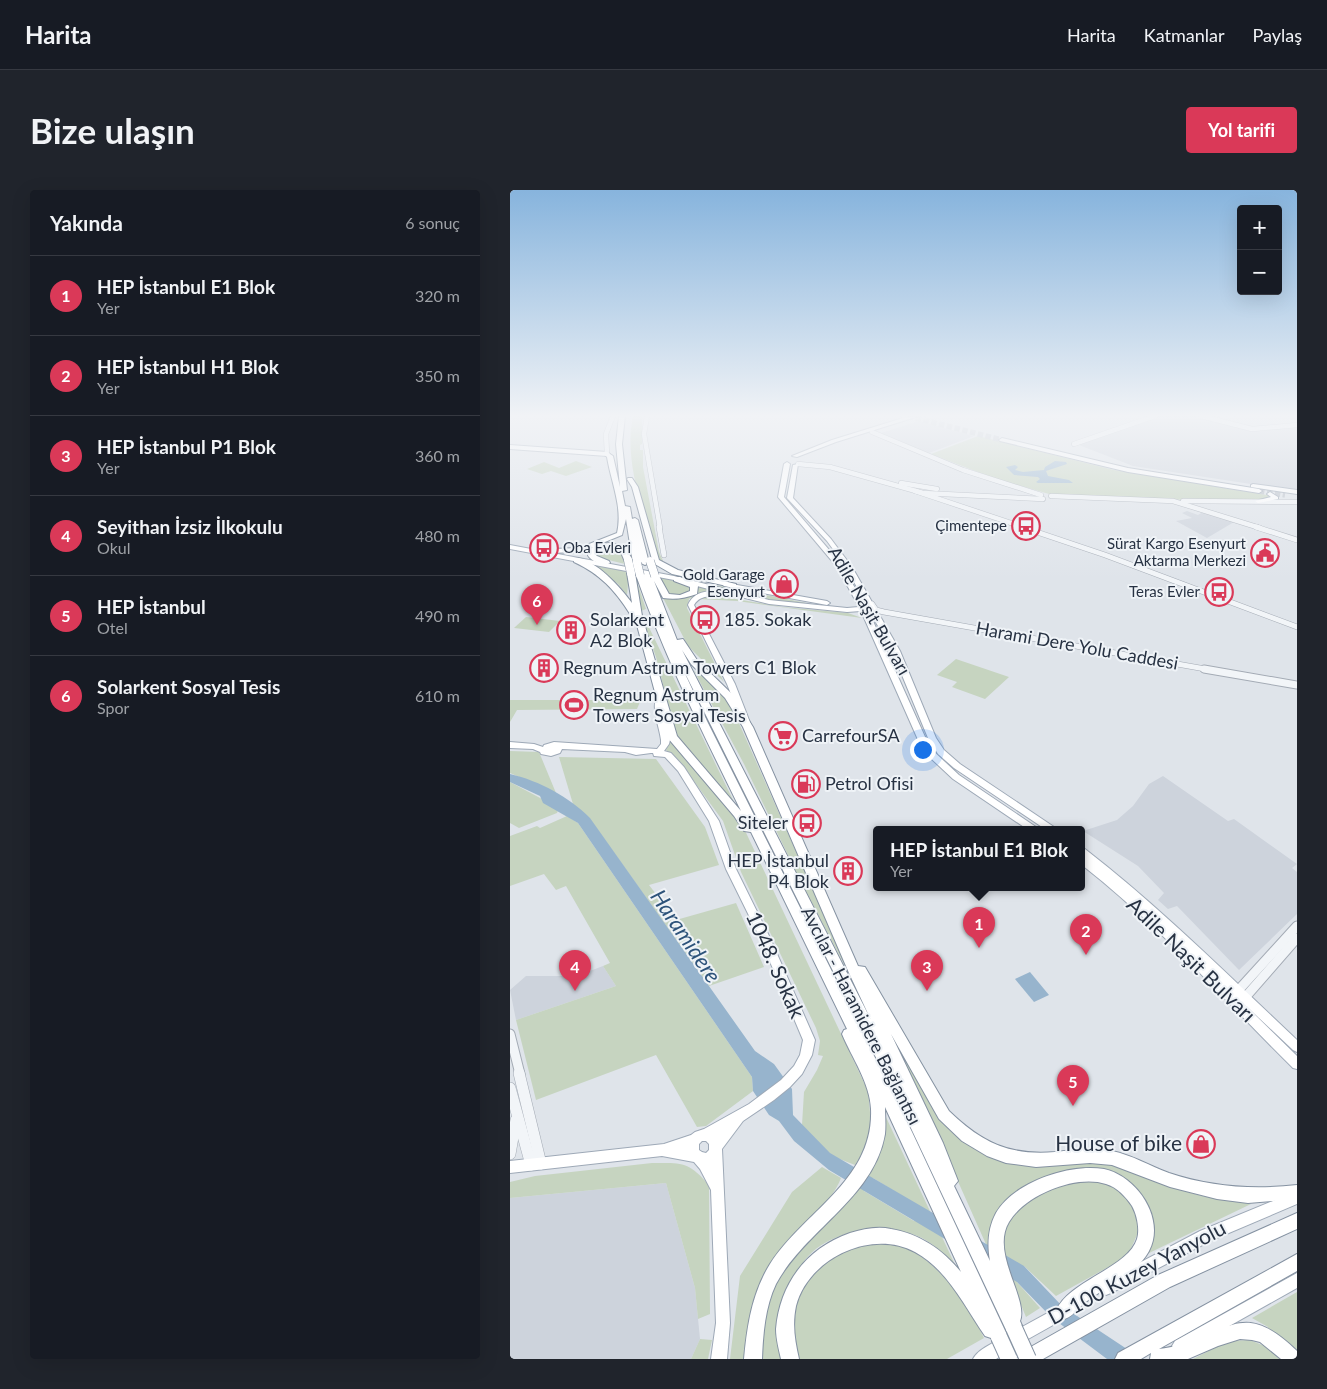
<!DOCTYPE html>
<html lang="tr">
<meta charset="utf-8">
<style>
:root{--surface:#171b24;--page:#20242c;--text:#f1f3f6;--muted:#9ea1a6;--line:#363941;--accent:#da3958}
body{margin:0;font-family:Lato,sans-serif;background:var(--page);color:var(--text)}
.controls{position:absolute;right:15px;top:15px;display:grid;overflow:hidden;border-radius:5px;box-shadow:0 5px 20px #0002}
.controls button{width:45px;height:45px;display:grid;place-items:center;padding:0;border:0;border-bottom:1px solid var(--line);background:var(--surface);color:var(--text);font:25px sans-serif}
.you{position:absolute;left:412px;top:559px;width:18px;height:18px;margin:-12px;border:4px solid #fff;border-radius:50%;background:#1a73e8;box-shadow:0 0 0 8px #1a73e833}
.badge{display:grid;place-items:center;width:32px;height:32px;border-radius:50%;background:var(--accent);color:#fff;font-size:16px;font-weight:700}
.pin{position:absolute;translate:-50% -41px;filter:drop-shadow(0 1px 2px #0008)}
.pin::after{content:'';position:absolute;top:26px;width:18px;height:15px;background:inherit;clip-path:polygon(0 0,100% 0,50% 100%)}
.popup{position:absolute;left:363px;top:636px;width:212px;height:65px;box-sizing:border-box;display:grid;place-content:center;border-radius:5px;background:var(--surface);filter:drop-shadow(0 1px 4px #0005);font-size:16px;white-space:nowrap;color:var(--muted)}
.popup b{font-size:19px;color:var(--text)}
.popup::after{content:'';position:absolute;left:50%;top:100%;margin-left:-10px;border:10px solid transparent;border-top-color:var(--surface)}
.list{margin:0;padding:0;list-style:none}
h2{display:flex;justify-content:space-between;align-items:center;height:65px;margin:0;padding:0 20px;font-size:21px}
h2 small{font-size:16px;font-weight:400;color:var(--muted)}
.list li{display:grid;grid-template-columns:32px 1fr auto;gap:15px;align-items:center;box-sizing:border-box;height:80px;padding:0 20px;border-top:1px solid var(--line)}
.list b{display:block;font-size:19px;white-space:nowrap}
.list p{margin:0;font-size:16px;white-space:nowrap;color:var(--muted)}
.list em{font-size:16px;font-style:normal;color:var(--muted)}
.map{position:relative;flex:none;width:787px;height:1169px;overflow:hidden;border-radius:5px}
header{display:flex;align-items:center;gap:30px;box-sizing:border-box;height:70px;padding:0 25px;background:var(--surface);border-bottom:1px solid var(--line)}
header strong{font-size:24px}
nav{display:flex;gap:28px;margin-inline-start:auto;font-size:18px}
.intro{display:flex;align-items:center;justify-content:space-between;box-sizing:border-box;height:120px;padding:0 30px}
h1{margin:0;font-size:35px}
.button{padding:12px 22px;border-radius:5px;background:var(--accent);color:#fff;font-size:18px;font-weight:700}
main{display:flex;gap:30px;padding:0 30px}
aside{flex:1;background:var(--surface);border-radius:5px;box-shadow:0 5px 20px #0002}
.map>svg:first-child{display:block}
.built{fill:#cdd3dc}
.green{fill:#c6d4c0;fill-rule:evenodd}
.water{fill:#97b4cd}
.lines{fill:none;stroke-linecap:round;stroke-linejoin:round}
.major-tunnel{stroke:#bac0c9;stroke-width:5.5;stroke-dasharray:5.5 2.5;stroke-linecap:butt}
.minor-far4-casing{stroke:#a4abb5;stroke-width:5.5}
.minor-far3-casing{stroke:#a4abb5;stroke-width:6}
.minor-far2-casing{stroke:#a4abb5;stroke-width:9}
.minor-far1-casing{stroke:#a4abb5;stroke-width:11}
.minor-casing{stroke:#a4abb5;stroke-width:12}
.major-casing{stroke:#9ea9b7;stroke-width:2}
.highway-casing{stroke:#8592a2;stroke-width:2}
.minor-far4{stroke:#f2f5f8;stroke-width:4.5}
.minor-far3{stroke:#f2f5f8;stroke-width:5}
.minor-far2{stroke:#f2f5f8;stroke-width:7}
.minor-far1{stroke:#f2f5f8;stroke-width:9}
.minor{stroke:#f2f5f8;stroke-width:11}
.major{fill:#fff;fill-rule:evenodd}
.highway{fill:#fff;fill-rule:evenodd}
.highway-bridge-far1-casing{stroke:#8592a2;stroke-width:9;stroke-linecap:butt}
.highway-bridge-casing{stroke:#8592a2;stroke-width:18;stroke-linecap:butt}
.highway-bridge-far1{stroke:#fff;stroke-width:8}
.highway-bridge{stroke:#fff;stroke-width:16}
.labels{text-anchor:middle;stroke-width:4;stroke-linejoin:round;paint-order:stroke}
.far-poi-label{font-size:15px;fill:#273243;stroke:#eff3f7;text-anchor:end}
.street-label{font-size:18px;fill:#273243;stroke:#eff3f7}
.poi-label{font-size:18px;fill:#273243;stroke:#eff3f7;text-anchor:start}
.near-street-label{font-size:21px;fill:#273243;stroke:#eff3f7}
.near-poi-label{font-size:21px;fill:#273243;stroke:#eff3f7;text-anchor:end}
.near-water-label{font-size:22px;font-style:italic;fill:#2d537a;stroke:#eff3f7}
</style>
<header>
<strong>Harita</strong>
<nav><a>Harita</a><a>Katmanlar</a><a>Paylaş</a></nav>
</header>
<div class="intro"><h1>Bize ulaşın</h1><a class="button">Yol tarifi</a></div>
<main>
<aside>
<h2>Yakında<small>6 sonuç</small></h2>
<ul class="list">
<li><span class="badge">1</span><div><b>HEP İstanbul E1 Blok</b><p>Yer</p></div><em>320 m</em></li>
<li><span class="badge">2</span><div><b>HEP İstanbul H1 Blok</b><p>Yer</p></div><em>350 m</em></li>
<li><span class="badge">3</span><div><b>HEP İstanbul P1 Blok</b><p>Yer</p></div><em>360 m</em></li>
<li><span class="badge">4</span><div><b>Seyithan İzsiz İlkokulu</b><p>Okul</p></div><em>480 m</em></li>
<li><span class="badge">5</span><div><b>HEP İstanbul</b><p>Otel</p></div><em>490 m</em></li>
<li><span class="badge">6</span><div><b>Solarkent Sosyal Tesis</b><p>Spor</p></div><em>610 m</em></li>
</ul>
</aside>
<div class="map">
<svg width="787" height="1169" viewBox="0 0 787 1169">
<rect width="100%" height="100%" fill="#dfe4ea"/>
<g class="built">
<polygon points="647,226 687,226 740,240 755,241 787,235 787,301 623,276 569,255 571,252"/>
<polygon points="409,231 464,246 419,263 371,243"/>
<polygon points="677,321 688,325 693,322 724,332 697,348 666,331 682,328 672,323"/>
<polygon points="653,586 718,631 724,629 787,674 782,678 787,682 787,724 729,780 667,716 658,719 648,710 654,703 628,676 573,641 607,630 623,616 639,594"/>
<polygon points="93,776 106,796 6,830 0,800 16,786 67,786"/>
<polygon points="156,993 185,1098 190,1149 181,1169 0,1169 0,1008"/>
</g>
<g class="green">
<path d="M123 226H132V254L130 255V260H133V277L149 362 154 373 158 375 148 371C135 326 113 273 123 226Z"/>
<polygon points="468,246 604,280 757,305 764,307 764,309 619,310 546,306 483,288 421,264"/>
<polygon points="66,271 82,277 56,286 41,281 32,284 17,279 34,272 49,278"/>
<path d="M95 357 108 358C119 369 119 390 117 405L108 394 87 378V376H90L112 380 115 374 90 368 83 364V361Z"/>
<polygon points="125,386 136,419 131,421 224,612 210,599 166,546 146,467 128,417"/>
<polygon points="148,386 180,396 181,401 167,406 159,405"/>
<polygon points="200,394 297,413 294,415 248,409"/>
<path d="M192 396 204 400 179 409 177 418 214 492 178 456 152 406C179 416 177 397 192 396Z"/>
<polygon points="202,405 273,417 338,423 352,428 227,411 189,409"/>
<polygon points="16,427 50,431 39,442 4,438"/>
<polygon points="446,469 499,487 475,509 442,497 447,492 427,485"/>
<path d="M184 481C201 489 215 506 224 522L348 801 289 688 234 574Z"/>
<polygon points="118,506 132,507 127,519 7,520 0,532 0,510 116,510"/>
<polygon points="159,549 230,630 358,901 361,933 358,954 345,975 322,966 292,935 294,902 307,880 313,866 308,865 310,851 306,838 231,682 213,631 172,575 156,560"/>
<polygon points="0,561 29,562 46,603 0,583"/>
<polygon points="49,567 146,569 195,637 209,675 139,695 166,730 226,713 254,777 199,796 80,629 63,614"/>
<polygon points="0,592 49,618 47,623 9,638 0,633"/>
<polygon points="57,626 68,633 242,887 243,901 196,936 187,937 146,865 26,910 6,830 106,796 93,776 100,773 56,696 46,700 34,684 0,696 0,646 27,636 30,638"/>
<path d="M384 848C421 914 441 972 527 977 548 978 570 968 591 972 623 978 650 995 681 1003 700 1009 721 1011 741 1014L637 1064C648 1026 640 1017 615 989L522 993 479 1061Z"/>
<path d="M375 925 447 1079C437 1068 426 1055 412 1048 376 1030 308 1039 289 1080 284 1090 282 1103 279 1113 273 1134 267 1147 271 1169H249L255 1115 264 1093 374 941ZM363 988 412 1018 404 1031 354 1001Z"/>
<path d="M142 973C172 973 178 971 199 995L200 1124 188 1129 185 1098 156 993 0 1008V992L25 986Z"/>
<path d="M312 977 331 988C321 1014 300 1025 282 1046 244 1089 241 1114 235 1169H220L230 1086 282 1002Z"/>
<path d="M577 989C612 994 627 1008 629 1045H627L619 1063 613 1069 546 1106 514 1076 507 1092 530 1118 516 1127C495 1076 472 1034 532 1000 544 994 563 992 577 989Z"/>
<path d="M391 1053C430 1075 455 1108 474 1148L437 1169H287L283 1159V1116L290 1095 338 1054Z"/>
<polygon points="787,1102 787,1163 758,1140 758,1137 742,1128"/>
<polygon points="190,1149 202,1150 198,1169 181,1169"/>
<polygon points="740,1150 762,1159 771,1169 683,1169 718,1151"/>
</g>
<g class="water">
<polygon points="545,271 556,272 557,274 536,281 538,286 559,290 563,293 528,293 526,292 530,289 528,287 504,285 496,277 505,275 508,277 505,280 513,282 534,280 535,277"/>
<path d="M0 584C30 591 59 607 80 628L245 861 264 874 282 899 283 925 320 963 514 1076 552 1116 632 1169H597L541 1127 507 1092 319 980 284 951 269 931 259 925 243 901 242 887 68 633 33 613 30 606 0 592Z"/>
<polygon points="520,782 539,805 524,812 505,789"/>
</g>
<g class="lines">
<g class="major-tunnel">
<polyline points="398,226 492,250"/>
<polyline points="749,301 775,305"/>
</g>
<defs>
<g id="minor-far4">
<polyline points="137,226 134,244 150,338"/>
<polyline points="691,226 742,239 787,235"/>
<polyline points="362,242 453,280 531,305"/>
<polyline points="564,254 645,226"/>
<polyline points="97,264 96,244 103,226"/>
<polyline points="288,274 320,277 413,303 533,309"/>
<polyline points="391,293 427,299"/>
<polyline points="405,301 516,338"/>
<polyline points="541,306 663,311 750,338"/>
<polyline points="673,311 787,312"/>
</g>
<g id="minor-far3">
<polyline points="149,337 154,365"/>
<polyline points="512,337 595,365 787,437"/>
<polyline points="746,337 787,350"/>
<polyline points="362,414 366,420 374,422 701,480"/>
</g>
<polyline id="minor-far2" points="694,479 787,495"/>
<g id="minor-far1">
<polyline points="725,804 787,736"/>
<polyline points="732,811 787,748"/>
<polyline points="0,844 10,884"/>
</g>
<g id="minor">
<polyline points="9,883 31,974"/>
<polyline points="0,898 21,975"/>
<polyline points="0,964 6,930"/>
</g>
<g id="major">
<polygon points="392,226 397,226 399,227 409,226 326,252 287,267 282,266 322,250 393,228"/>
<polygon points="492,248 618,278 749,299 752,301 749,303 618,282 490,251 489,250"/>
<polygon points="0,255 97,262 100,264 97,266 0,259"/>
<path d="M277 272 280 274 274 307 332 375 355 416H357L336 377 317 351 277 308 283 275 288 274 283 308 321 349 342 377 390 461 426 548 434 560 450 574 544 637 546 639H535L444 578 428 564 418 548 382 461 359 420H358L420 558 449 585 526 637 528 639H517L443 589 413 561 351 421 337 422 259 414 215 403C205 409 192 402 184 415L225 494 241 535 237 537 233 535 217 494 178 415C183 403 194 401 206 401L164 390 0 359V355L164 386 259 410 337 418 349 417 327 377 268 307 274 274Z"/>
<polygon points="743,294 787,300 787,304 741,297 741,295"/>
<polygon points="760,302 768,307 768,309 748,313 745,311 761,307 757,304"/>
<polygon points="216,393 317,411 320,413 317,415 214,396 213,395"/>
<path d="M147 504H150L154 506 153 519 160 550 159 554 154 561 161 563 174 577 209 631 226 679 260 748 305 850 302 865 292 884 280 897 264 910 233 931 212 959 220 1133 217 1169H201L206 1133 201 1000 190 979 184 972 152 966 0 983V971L154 954 181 945 185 942 194 939 239 914 271 890 284 876 290 865 293 850 250 748 216 679 199 631 168 581 155 567 144 566 143 563H141L126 565 115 562 52 559 50 563 41 566 31 564 30 562 23 559 0 558V552L24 554 33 557 34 555 44 552 147 559 151 554V550C149 535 141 519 147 504ZM192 951H196L199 954V960L196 963 192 962 189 960V954Z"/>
<path d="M572 658 575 659C650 717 718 785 787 850V862L783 860 732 812 787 866V879L783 878C713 809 649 735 572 675V667H573L572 666Z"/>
<polygon points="787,1001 787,1014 700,1051 601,1103 596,1105 591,1103 589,1098 591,1093 690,1041"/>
<polygon points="787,1083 787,1098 675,1161 670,1164 665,1161 662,1156 665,1151"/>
<path d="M556 1113 561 1115 563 1120 561 1125 511 1153 506 1156 502 1154 500 1160 486 1169H463C468 1159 485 1152 495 1147L499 1149 501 1143Z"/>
</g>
<g id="highway">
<path d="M109 226H115L112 254 117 300 112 301 115 316 120 317 122 329 125 328 128 330 139 373 135 375 131 373 128 356 131 373 127 375 123 373 116 329 112 345 90 354 100 353 116 357 122 370 121 372H115L110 360C100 356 92 357 84 363L87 366 99 371 100 373 96 375C88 373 77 370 77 361L83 357 70 362 39 363V359H42L69 358 107 343C113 317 101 292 97 267L94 264 97 262 103 266 110 297 106 254Z"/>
<polygon points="118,288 122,288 128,297 149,370 168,380 226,394 226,398 162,384 143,373 122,297 117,289"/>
<path d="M64 368C84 367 112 399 122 413L117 383 121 381 125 383 132 426 167 546 231 621C193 543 154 466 126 385L130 383 134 385 153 438 134 385 135 383H141L142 385 148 384 159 404 170 405 180 401V397L164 391V387H170L188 396 187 404C175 408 166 410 153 408L144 391 167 450 173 449 187 470 222 504 243 537 348 776 355 777 439 921C471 952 499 966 545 962 563 960 583 957 602 961 622 965 640 976 659 983 701 997 743 1000 787 995V1009L738 1013 707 1009 660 997 602 975 580 973 526 977 496 973 477 966 452 951 429 929 381 844 433 953 448 991 444 996 480 1071C477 1054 478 1038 486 1023 504 992 560 973 594 979 627 986 656 1029 639 1061 630 1078 612 1088 597 1098 587 1104 577 1110 569 1118 564 1123 561 1127 554 1129L548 1127 546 1121C558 1091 618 1078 627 1049 630 1039 627 1025 622 1016 616 1007 607 997 596 994 566 984 515 1005 499 1032 480 1063 519 1109 510 1131L513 1138 510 1144 504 1147 498 1144 400 936 170 473 197 531 402 942 498 1147 495 1153 489 1156 483 1153 481 1148 475 1146C455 1117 437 1079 405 1062 361 1038 298 1069 286 1116 282 1135 285 1151 289 1169H271C269 1160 266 1149 266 1139 270 1093 297 1058 340 1043 353 1039 368 1036 381 1039 410 1044 432 1059 451 1082L375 917C375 925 376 935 375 944 364 1008 295 1040 266 1094 255 1117 253 1144 252 1169H234C237 1136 242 1103 260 1074 294 1021 364 990 361 919 360 893 342 868 332 844L334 840 337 839 241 642 234 641 224 626 157 547 124 424H120C105 400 90 384 64 372ZM172 460 181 474 215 508 233 537 339 783 361 830Z"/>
<polygon points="787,1023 787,1039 660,1097 533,1169 507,1169 510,1163 648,1085"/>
<path d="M787 1064V1081L649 1159C656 1158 664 1157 671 1154 725 1136 738 1114 787 1161V1169H771L750 1152 742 1150 730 1149 708 1156 678 1169H640L641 1163 631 1169H605L608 1163Z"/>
</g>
</defs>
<use href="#minor-far4" class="minor-far4-casing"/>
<use href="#minor-far3" class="minor-far3-casing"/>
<use href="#minor-far2" class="minor-far2-casing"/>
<use href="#minor-far1" class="minor-far1-casing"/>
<use href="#minor" class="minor-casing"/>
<use href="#major" class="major-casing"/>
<use href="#highway" class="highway-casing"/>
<use href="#minor-far4" class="minor-far4"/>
<use href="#minor-far3" class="minor-far3"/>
<use href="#minor-far2" class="minor-far2"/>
<use href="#minor-far1" class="minor-far1"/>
<use href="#minor" class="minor"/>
<use href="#major" class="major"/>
<use href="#highway" class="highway"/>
<defs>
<g id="highway-bridge-far1">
<polyline points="118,370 121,383"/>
<polyline points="140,371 145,386"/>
<polyline points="127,373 130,385"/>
</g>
<g id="highway-bridge">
<polyline points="504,1138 518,1169"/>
<polyline points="489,1147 499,1169"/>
</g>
</defs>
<use href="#highway-bridge-far1" class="highway-bridge-far1-casing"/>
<use href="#highway-bridge" class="highway-bridge-casing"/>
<use href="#highway-bridge-far1" class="highway-bridge-far1"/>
<use href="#highway-bridge" class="highway-bridge"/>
</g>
<linearGradient id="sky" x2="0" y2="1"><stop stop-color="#87b4dd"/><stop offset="0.58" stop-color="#f1f3f6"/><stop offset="1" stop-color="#f1f3f6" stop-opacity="0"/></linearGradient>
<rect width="787" height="389" fill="url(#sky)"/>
<defs>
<symbol id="bus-ring" viewBox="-11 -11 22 22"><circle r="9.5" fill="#eff3f7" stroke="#da3958" stroke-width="1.5"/><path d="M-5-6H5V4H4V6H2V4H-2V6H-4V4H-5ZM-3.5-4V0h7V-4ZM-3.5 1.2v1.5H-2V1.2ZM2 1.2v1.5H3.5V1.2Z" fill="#da3958"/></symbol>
<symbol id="civic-ring" viewBox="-11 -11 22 22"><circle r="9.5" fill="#eff3f7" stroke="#da3958" stroke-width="1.5"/><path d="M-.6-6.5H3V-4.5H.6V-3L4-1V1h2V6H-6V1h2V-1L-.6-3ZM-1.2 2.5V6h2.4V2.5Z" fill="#da3958"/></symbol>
<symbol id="shop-ring" viewBox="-11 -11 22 22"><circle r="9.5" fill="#eff3f7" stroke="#da3958" stroke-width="1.5"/><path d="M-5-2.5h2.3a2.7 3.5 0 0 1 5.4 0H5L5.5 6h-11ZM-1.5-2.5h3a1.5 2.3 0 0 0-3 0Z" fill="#da3958"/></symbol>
<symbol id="building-ring" viewBox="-11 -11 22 22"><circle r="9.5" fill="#eff3f7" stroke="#da3958" stroke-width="1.5"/><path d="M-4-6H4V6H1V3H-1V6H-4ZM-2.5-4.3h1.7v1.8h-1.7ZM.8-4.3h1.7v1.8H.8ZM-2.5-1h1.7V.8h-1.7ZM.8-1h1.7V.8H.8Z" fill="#da3958"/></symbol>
<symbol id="stadium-ring" viewBox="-11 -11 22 22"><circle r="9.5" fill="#eff3f7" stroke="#da3958" stroke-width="1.5"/><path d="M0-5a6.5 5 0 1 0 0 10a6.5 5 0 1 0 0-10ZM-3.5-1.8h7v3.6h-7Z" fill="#da3958"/></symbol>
<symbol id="supermarket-ring" viewBox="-11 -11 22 22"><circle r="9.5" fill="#eff3f7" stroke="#da3958" stroke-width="1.5"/><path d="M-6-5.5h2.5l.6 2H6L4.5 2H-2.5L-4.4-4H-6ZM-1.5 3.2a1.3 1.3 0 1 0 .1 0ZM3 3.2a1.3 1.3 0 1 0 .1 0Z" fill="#da3958"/></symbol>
<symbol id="fuel-ring" viewBox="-11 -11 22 22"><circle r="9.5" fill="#eff3f7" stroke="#da3958" stroke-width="1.5"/><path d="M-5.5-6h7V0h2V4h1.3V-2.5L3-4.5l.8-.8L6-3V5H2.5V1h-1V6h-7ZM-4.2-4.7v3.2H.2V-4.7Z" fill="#da3958"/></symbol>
</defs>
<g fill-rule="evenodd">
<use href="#bus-ring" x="500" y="320" width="32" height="32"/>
<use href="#bus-ring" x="18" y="342" width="32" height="32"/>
<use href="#civic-ring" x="739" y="347" width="32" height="32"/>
<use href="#shop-ring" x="258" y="378" width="32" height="32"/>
<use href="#bus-ring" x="693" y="386" width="32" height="32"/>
<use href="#bus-ring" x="179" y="414" width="32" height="32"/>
<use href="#building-ring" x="45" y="424" width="32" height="32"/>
<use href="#building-ring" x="18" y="462" width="32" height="32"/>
<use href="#stadium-ring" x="48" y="499" width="32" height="32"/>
<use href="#supermarket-ring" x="257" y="530" width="32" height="32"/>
<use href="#fuel-ring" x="280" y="578" width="32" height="32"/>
<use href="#bus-ring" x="281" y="617" width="32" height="32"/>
<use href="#building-ring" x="322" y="665" width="32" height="32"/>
<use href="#shop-ring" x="675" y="938" width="32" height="32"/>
</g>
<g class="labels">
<g class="far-poi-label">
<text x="497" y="341">Çimentepe</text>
<text x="736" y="359">Sürat Kargo Esenyurt<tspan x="736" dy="17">Aktarma Merkezi</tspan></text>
<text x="53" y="363" text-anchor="start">Oba Evleri</text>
<text x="255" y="390">Gold Garage<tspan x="255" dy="17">Esenyurt</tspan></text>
<text x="690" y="407">Teras Evler</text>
</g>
<g class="street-label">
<text transform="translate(359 421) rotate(60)" y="6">Adile Naşit Bulvarı</text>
<text transform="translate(567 456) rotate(10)" y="6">Harami Dere Yolu Caddesi</text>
<text transform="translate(351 826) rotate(63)" y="6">Avcılar - Haramidere Bağlantısı</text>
</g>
<g class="poi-label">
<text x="80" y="436">Solarkent<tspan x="80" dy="21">A2 Blok</tspan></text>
<text x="214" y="436">185. Sokak</text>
<text x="53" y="484">Regnum Astrum Towers C1 Blok</text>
<text x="83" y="511">Regnum Astrum<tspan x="83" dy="21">Towers Sosyal Tesis</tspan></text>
<text x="292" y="552">CarrefourSA</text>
<text x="315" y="600">Petrol Ofisi</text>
<text x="278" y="639" text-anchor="end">Siteler</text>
<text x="319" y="677" text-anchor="end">HEP İstanbul<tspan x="319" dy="21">P4 Blok</tspan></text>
</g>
<g class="near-street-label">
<text transform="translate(681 770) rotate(44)" y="7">Adile Naşit Bulvarı</text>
<text transform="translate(265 775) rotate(66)" y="7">1048. Sokak</text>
<text transform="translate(627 1083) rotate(-28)" y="7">D-100 Kuzey Yanyolu</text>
</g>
<g class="near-poi-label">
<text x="672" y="961">House of bike</text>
</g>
<g class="near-water-label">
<text transform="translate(176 746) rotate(56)" y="8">Haramidere</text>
</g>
</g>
</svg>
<div class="controls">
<button>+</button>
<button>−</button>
</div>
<div class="you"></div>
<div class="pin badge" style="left:469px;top:758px">1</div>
<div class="popup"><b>HEP İstanbul E1 Blok</b>Yer</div>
<div class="pin badge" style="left:576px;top:765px">2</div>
<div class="pin badge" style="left:417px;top:801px">3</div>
<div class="pin badge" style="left:65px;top:801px">4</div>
<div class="pin badge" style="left:563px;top:916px">5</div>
<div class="pin badge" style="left:27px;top:435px">6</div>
</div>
</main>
